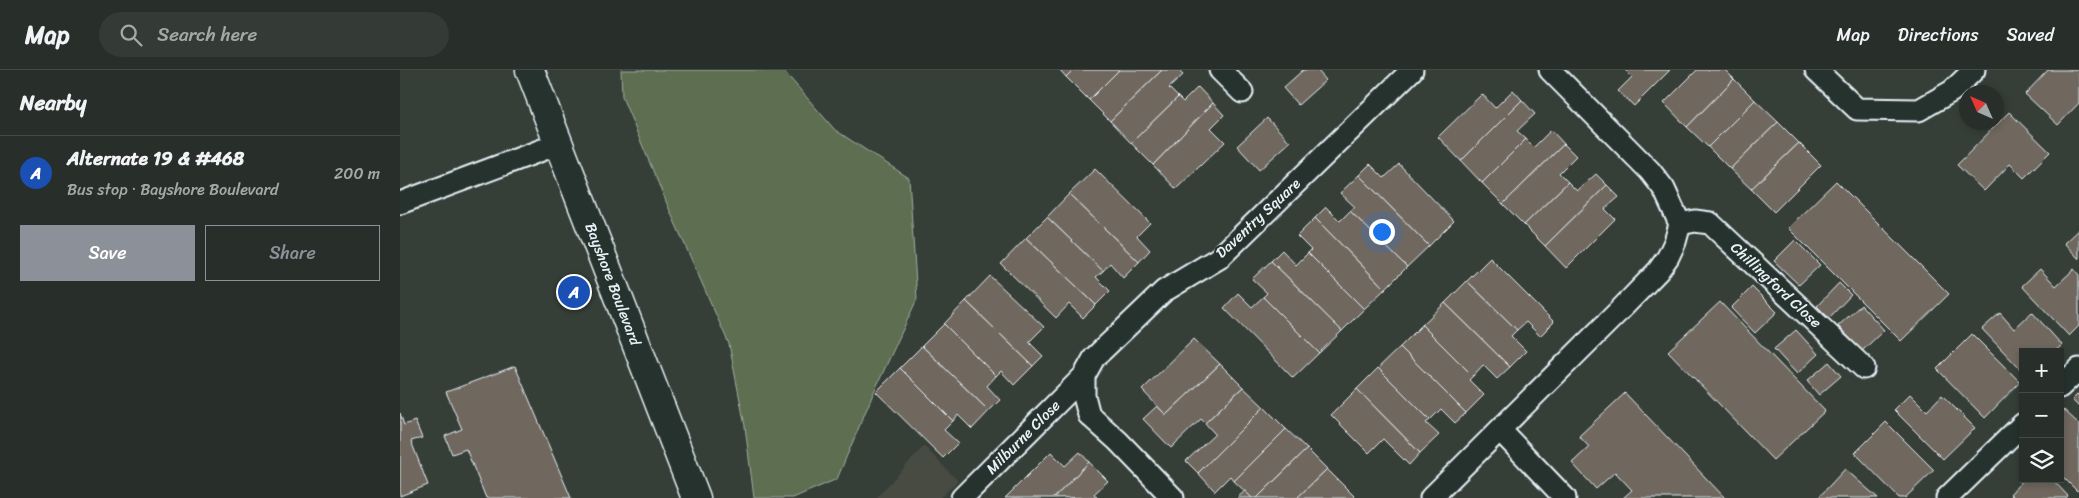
<!DOCTYPE html>
<meta charset="utf-8">
<style>
:root{--surface:#282e29;--page:#343a35;--text:#f1f3f6;--muted:#a5a8a8;--line:#444a46;--accent:#8c9099}
body{margin:0;font-family:Sriracha,sans-serif;background:var(--page);color:var(--text)}
.controls{position:absolute;right:15px;bottom:15px;display:grid;overflow:hidden;border-radius:0px;box-shadow:0 2px 8px #0003}
.controls button{width:45px;height:45px;display:grid;place-items:center;padding:0;border:0;border-bottom:1px solid var(--line);background:var(--surface);color:var(--text);font:25px sans-serif}
.compass{position:absolute;left:1559px;top:15px;width:45px;height:45px;border-radius:50%;background:var(--surface);box-shadow:0 2px 8px #0003;rotate:315deg}
.you{position:absolute;left:981px;top:161px;width:18px;height:18px;margin:-12px;border:4px solid #fff;border-radius:50%;background:#1a73e8;box-shadow:0 0 0 8px #1a73e833}
.badge{display:grid;place-items:center;width:32px;height:32px;border-radius:50%;background:var(--accent);color:#fff;font-size:16px;font-weight:700}
.pin{position:absolute;translate:-50% -50%;border:2px solid #fff;box-shadow:0 1px 5px #0006}
.list{margin:0;padding:0;list-style:none}
h2{display:flex;justify-content:space-between;align-items:center;height:65px;margin:0;padding:0 20px;font-size:21px}
h2 small{font-size:16px;font-weight:400;color:var(--muted)}
.list li{display:grid;grid-template-columns:32px 1fr auto;gap:15px;align-items:center;box-sizing:border-box;height:75px;padding:0 20px;border-top:1px solid var(--line)}
.list b{display:block;font-size:19px;white-space:nowrap}
.list p{margin:0;font-size:16px;white-space:nowrap;color:var(--muted)}
.list em{font-size:16px;font-style:normal;color:var(--muted)}
.actions{display:flex;gap:10px;padding:15px 20px}
.actions a{flex:1;padding:11px 0;border:1px solid var(--accent);border-radius:0px;text-align:center;font-size:18px;color:var(--accent)}
.actions .main{background:var(--accent);color:#fff}
.icon{flex:none;width:28px;height:28px;fill:none;stroke:currentColor;stroke-width:2;stroke-linecap:round;stroke-linejoin:round}
.map{position:relative;flex:none;width:1679px;height:428px;overflow:hidden}
header{display:flex;align-items:center;gap:30px;box-sizing:border-box;height:70px;padding:0 25px;background:var(--surface);border-bottom:1px solid var(--line)}
header strong{font-size:24px}
nav{display:flex;gap:28px;margin-inline-start:auto;font-size:18px}
.search{width:350px;height:45px;background:var(--page);display:flex;align-items:center;gap:12px;box-sizing:border-box;padding:0 18px;border-radius:28px;color:var(--muted);font-size:19px}
main{display:flex}
aside{flex:1;background:var(--surface)}
.map>svg:first-child{display:block}
.built{fill:#464b43}
.green{fill:#5d6e51;stroke:#a2b0a4}
.building{fill:#6f685e;stroke:#e8f1f8}
.lines{fill:none;stroke-linecap:round;stroke-linejoin:round}
.street-casing{stroke:#e8f1f8;stroke-width:25}
.secondary-casing{stroke:#e8f1f8;stroke-width:31}
.street{stroke:#26332d;stroke-width:21}
.secondary{stroke:#26332d;stroke-width:28}
.labels{text-anchor:middle;stroke-width:4;stroke-linejoin:round;paint-order:stroke}
.street-label{font-size:15px;fill:#e8f1f8;stroke:#26332d}
</style>
<header>
<strong>Map</strong>
<div class="search"><svg class="icon" aria-label="search" viewBox="0 0 24 24"><circle cx="10" cy="10" r="6"/><path d="M15 15l6 6"/></svg>Search here</div>
<nav><a>Map</a><a>Directions</a><a>Saved</a></nav>
</header>
<main>
<aside>
<h2>Nearby<small></small></h2>
<ul class="list">
<li><span class="badge" style="background:#1a4fb4">A</span><div><b>Alternate 19 &amp; #468</b><p>Bus stop · Bayshore Boulevard</p></div><em>200 m</em></li>
</ul>
<div class="actions"><a class="main">Save</a><a>Share</a></div>
</aside>
<div class="map">
<svg width="1679" height="428" viewBox="0 0 1679 428">
<rect width="100%" height="100%" fill="#353e37"/>
<filter id="ink" filterUnits="userSpaceOnUse"><feTurbulence type="fractalNoise" baseFrequency=".02" numOctaves="2"/><feDisplacementMap in="SourceGraphic" scale="10" xChannelSelector="R" yChannelSelector="G"/><feConvolveMatrix kernelMatrix="1 2 1 2 8 2 1 2 1" color-interpolation-filters="sRGB"/></filter>
<g filter="url(#ink)">
<polygon class="built" points="524,376 558,411 540,428 476,428"/>
<polygon class="green" points="221,0 383,0 435,60 509,108 517,229 473,324 437,409 393,428 354,428 345,356 329,274 273,148 222,27"/>
<g class="building">
<polygon points="660,0 673,0 666,7"/>
<polygon points="673,0 719,0 689,30 666,7"/>
<polygon points="719,0 762,0 710,51 689,30"/>
<polygon points="762,0 778,0 783,5 769,18 778,27 731,73 710,51"/>
<polygon points="903,0 917,0 926,10 898,35 883,18"/>
<polygon points="1225,0 1270,0 1234,36 1218,21 1232,7"/>
<polygon points="1297,0 1325,0 1334,9 1287,57 1264,33"/>
<polygon points="1648,0 1679,0 1679,33 1658,55 1625,24"/>
<polygon points="1334,9 1355,30 1308,77 1287,57"/>
<polygon points="798,17 813,33 753,95 731,73 778,27 783,32"/>
<polygon points="1113,20 1122,30 1061,91 1038,67 1082,24 1095,38"/>
<polygon points="1122,30 1135,44 1117,61 1126,69 1082,113 1061,91"/>
<polygon points="1355,30 1378,52 1330,99 1308,77"/>
<polygon points="813,33 824,45 811,58 825,72 776,119 753,95"/>
<polygon points="1609,42 1650,82 1624,108 1610,94 1584,121 1557,95"/>
<polygon points="867,48 890,72 859,100 837,76"/>
<polygon points="1378,52 1399,73 1351,119 1330,99"/>
<polygon points="1151,60 1164,74 1103,134 1082,113 1126,69 1134,77"/>
<polygon points="1399,73 1421,95 1374,142 1351,119"/>
<polygon points="1164,74 1176,86 1159,103 1168,112 1124,155 1103,134"/>
<polygon points="970,94 984,108 999,94 1054,151 1029,176 959,105"/>
<polygon points="695,99 750,153 737,166 750,180 739,192 669,124"/>
<polygon points="1196,104 1207,115 1145,176 1124,155 1168,112 1177,121"/>
<polygon points="959,105 1029,176 1007,197 950,141 955,137 940,123"/>
<polygon points="1436,111 1549,224 1501,271 1388,158"/>
<polygon points="1207,115 1219,127 1205,139 1215,149 1166,198 1145,176"/>
<polygon points="669,124 739,192 723,208 710,193 703,201 647,147"/>
<polygon points="926,137 940,151 950,141 1007,197 985,219 915,148"/>
<polygon points="647,147 703,201 696,207 710,221 696,235 626,168"/>
<polygon points="915,148 985,219 964,239 908,183 911,180 897,166"/>
<polygon points="1679,159 1679,189 1664,173"/>
<polygon points="626,168 696,235 683,248 669,234 656,248 601,194"/>
<polygon points="1395,170 1420,195 1399,215 1374,191"/>
<polygon points="882,180 896,195 908,183 964,239 942,261 871,191"/>
<polygon points="1090,188 1154,252 1140,266 1126,252 1117,260 1067,211"/>
<polygon points="871,191 942,261 919,283 863,227 867,223 852,209"/>
<polygon points="1640,199 1656,216 1674,199 1679,205 1679,256 1669,266 1622,216"/>
<polygon points="590,206 644,257 629,272 643,286 633,296 566,231"/>
<polygon points="1067,211 1117,260 1111,266 1126,281 1110,297 1045,233"/>
<polygon points="1439,213 1451,225 1429,248 1417,236"/>
<polygon points="1352,217 1377,242 1355,263 1331,238"/>
<polygon points="838,223 852,237 863,227 919,283 893,308 824,238"/>
<polygon points="566,231 633,296 614,315 601,301 596,306 544,254"/>
<polygon points="1320,232 1425,341 1373,390 1268,281"/>
<polygon points="1045,233 1110,297 1097,309 1083,295 1073,306 1022,255"/>
<polygon points="1461,235 1484,260 1462,281 1438,256"/>
<polygon points="1632,242 1662,275 1654,282 1623,282 1623,302 1582,259 1600,243 1614,259"/>
<polygon points="544,254 596,306 587,316 600,330 589,341 522,276"/>
<polygon points="1022,255 1073,306 1069,310 1084,325 1066,343 1000,277"/>
<polygon points="1396,260 1418,284 1397,304 1374,279"/>
<polygon points="1572,264 1620,312 1585,348 1537,299"/>
<polygon points="794,269 820,294 766,345 742,320"/>
<polygon points="522,276 589,341 572,359 558,345 553,351 500,298"/>
<polygon points="1000,277 1066,343 1055,353 1041,339 1030,350 978,298"/>
<polygon points="1429,292 1441,306 1419,325 1407,311"/>
<polygon points="820,294 843,317 805,353 801,349 771,378 743,349 757,336 766,345"/>
<polygon points="115,296 171,428 86,428 66,379 52,384 45,366 62,359 46,322"/>
<polygon points="500,298 553,351 544,360 558,373 543,388 476,322"/>
<polygon points="978,298 1030,350 1026,353 1039,365 1020,383 957,319"/>
<polygon points="843,317 864,337 798,403 786,391 815,364 805,353"/>
<polygon points="957,319 1020,383 1009,395 983,369 969,383 931,345"/>
<polygon points="1225,323 1325,428 1223,428 1232,420 1215,402 1196,419 1172,393 1189,377 1179,366"/>
<polygon points="1679,323 1679,337 1672,330"/>
<polygon points="1510,324 1527,341 1542,325 1575,358 1543,389 1494,340"/>
<polygon points="864,337 886,359 834,411 830,406 815,421 798,403"/>
<polygon points="1664,340 1679,354 1679,419 1677,421 1660,404 1660,344"/>
<polygon points="0,343 4,355 15,351 22,368 11,371 28,415 0,426"/>
<polygon points="1486,352 1534,400 1505,428 1499,428 1455,383"/>
<polygon points="886,359 907,379 857,428 852,428 834,411"/>
<polygon points="907,379 927,399 897,428 857,428"/>
<polygon points="651,382 665,396 680,382 689,392 654,428 605,428"/>
<polygon points="689,392 708,411 694,424 697,427 654,428"/>
<polygon points="927,399 954,426 952,428 897,428"/>
<polygon points="1445,399 1478,428 1418,428"/>
<polygon points="1624,409 1652,409 1668,426 1666,428 1614,428 1610,424"/>
<polygon points="845,421 852,428 837,428"/>
</g>
<g class="lines">
<defs>
<g id="street">
<polyline points="820,0 842,22"/>
<polyline points="1416,0 1457,39 1519,40 1552,21 1574,0"/>
<polyline points="0,133 158,74"/>
<polyline points="1280,154 1295,151 1310,153 1464,298"/>
<polyline points="1660,317 1679,299"/>
<polyline points="1100,360 1165,428"/>
<polyline points="562,428 684,306"/>
<polyline points="773,428 718,371 689,345 684,326 684,306 694,288 764,221 819,188 1012,0"/>
<polyline points="1031,428 1221,239 1258,201 1268,187 1275,172 1280,154 1264,119 1250,101 1150,0"/>
<polyline points="1547,428 1623,354"/>
</g>
<polyline id="secondary" points="130,0 296,428"/>
</defs>
<use href="#street" class="street-casing"/>
<use href="#secondary" class="secondary-casing"/>
<use href="#street" class="street"/>
<use href="#secondary" class="secondary"/>
</g>
</g>
<g class="labels">
<g class="street-label">
<text transform="translate(858 148) rotate(-43)" y="5">Daventry Square</text>
<text transform="translate(213 214) rotate(69)" y="5">Bayshore Boulevard</text>
<text transform="translate(1376 215) rotate(43)" y="5">Chillingford Close</text>
<text transform="translate(623 367) rotate(-45)" y="5">Milburne Close</text>
</g>
</g>
</svg>
<div class="controls">
<button>+</button>
<button>−</button>
<button><svg class="icon" aria-label="layers" viewBox="0 0 24 24"><path d="M12 4l9 5-9 5-9-5zM3 14l9 5 9-5"/></svg></button>
</div>
<svg class="compass" viewBox="-18 -18 36 36"><path d="M0-13l5 13h-10z" fill="#e53935"/><path d="M0 13l5-13h-10z" fill="#a5a8a8"/></svg>
<div class="you"></div>
<div class="pin badge" style="left:174px;top:222px;background:#1a4fb4">A</div>
</div>
</main>
